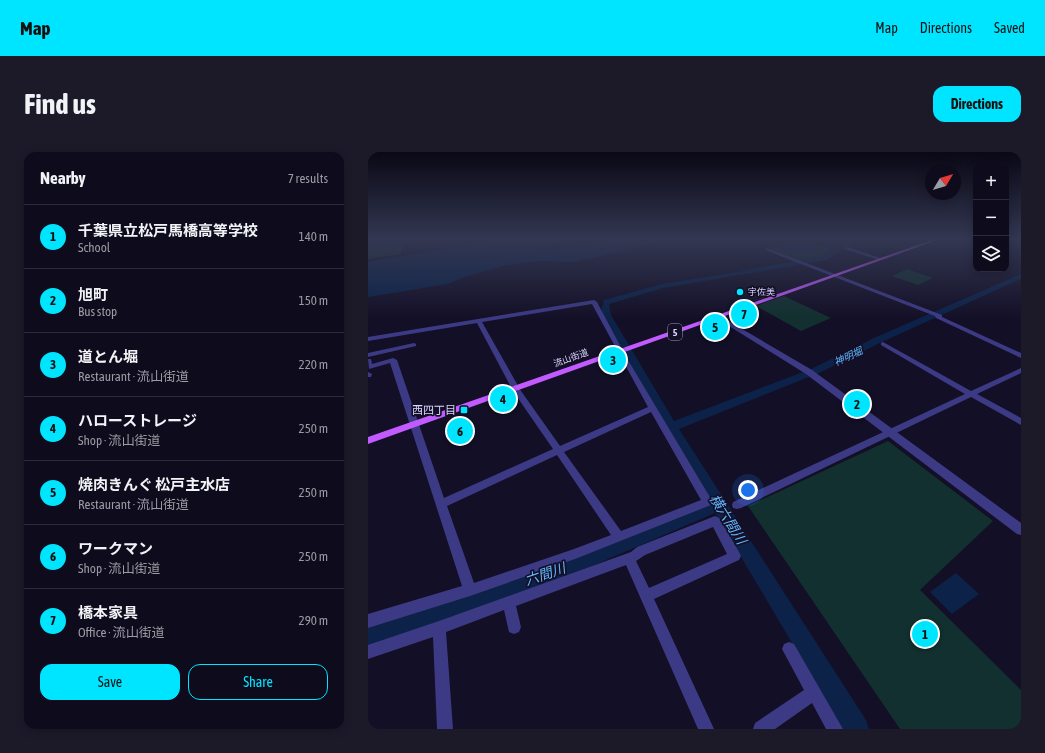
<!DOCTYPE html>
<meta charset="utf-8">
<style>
:root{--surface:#0e0b1c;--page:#1c1929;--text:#f1f3f6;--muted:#9b9ba3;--line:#2e2b3b;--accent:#00e5ff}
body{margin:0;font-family:"Asap Condensed","Noto Sans JP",sans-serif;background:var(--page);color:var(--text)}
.controls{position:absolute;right:12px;top:12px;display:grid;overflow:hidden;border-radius:8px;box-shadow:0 2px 10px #0003}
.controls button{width:36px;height:36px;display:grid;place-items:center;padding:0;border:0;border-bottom:1px solid var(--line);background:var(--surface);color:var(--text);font:20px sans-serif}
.compass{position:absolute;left:557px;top:12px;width:36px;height:36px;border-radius:50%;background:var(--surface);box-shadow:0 2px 10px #0003;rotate:52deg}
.you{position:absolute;left:380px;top:338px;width:14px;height:14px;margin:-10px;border:3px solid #fff;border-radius:50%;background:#1a73e8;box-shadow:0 0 0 6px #1a73e833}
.badge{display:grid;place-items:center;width:26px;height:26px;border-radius:50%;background:var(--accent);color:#111;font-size:13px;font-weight:700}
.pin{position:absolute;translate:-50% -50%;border:2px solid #fff;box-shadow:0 1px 4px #0006}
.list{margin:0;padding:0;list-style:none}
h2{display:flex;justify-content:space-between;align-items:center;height:52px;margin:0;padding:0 16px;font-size:17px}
h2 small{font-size:13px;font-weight:400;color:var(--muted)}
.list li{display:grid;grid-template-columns:26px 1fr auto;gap:12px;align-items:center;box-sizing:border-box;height:64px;padding:0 16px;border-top:1px solid var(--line)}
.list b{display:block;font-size:15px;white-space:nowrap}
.list p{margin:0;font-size:13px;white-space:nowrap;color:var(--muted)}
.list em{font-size:13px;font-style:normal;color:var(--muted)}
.actions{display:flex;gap:8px;padding:12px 16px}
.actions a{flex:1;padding:9px 0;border:1px solid var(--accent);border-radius:12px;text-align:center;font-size:14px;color:var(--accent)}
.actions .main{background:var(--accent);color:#111}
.icon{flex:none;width:22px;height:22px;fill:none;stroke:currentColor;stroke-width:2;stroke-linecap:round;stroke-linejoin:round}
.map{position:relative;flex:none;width:653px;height:577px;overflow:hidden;border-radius:12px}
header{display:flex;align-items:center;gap:24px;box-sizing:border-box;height:56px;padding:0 20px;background:var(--accent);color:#111}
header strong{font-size:19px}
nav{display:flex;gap:22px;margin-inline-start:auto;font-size:14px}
.intro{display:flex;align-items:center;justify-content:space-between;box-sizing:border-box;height:96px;padding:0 24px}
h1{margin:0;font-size:28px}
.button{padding:10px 18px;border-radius:12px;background:var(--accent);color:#111;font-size:14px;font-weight:700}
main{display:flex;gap:24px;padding:0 24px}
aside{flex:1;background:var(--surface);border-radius:12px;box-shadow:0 2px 10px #0003}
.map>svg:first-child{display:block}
.green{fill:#12302f}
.water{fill:#0c2248}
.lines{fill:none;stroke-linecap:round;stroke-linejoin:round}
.stream{stroke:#0c2248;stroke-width:1.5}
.river{fill:#0c2248;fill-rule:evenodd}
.minor{fill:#3d3a85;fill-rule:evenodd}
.tertiary{fill:#3d3a85;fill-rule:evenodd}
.primary{fill:#c25bff;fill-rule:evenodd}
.poi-dot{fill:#00e5ff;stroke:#130f26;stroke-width:1.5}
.labels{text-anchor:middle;stroke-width:3.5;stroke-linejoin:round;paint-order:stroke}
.far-poi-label{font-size:9px;fill:#d9d4ff;stroke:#130f26;text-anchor:start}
.far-street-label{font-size:9px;fill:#d9d4ff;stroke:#130f26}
.shield{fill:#130f26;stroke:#9e99be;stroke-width:1}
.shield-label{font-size:10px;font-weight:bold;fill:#d9d4ff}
.far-water-label{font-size:10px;font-style:italic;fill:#62b6ff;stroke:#130f26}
.poi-label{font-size:11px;fill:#d9d4ff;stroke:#130f26;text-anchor:end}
.near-water-label{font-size:14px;font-style:italic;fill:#62b6ff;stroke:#130f26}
</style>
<header>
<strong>Map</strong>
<nav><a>Map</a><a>Directions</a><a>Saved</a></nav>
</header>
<div class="intro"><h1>Find us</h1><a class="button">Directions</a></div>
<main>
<aside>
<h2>Nearby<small>7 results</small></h2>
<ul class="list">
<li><span class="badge">1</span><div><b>千葉県立松戸馬橋高等学校</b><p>School</p></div><em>140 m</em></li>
<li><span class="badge">2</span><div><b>旭町</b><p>Bus stop</p></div><em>150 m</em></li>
<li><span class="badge">3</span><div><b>道とん堀</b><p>Restaurant · 流山街道</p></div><em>220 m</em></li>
<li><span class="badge">4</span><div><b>ハローストレージ</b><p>Shop · 流山街道</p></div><em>250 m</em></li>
<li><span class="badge">5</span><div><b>焼肉きんぐ 松戸主水店</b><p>Restaurant · 流山街道</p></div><em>250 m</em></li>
<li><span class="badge">6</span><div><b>ワークマン</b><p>Shop · 流山街道</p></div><em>250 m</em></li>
<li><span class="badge">7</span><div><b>橋本家具</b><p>Office · 流山街道</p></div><em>290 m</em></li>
</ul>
<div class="actions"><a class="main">Save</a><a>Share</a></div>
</aside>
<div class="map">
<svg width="653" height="577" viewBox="0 0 653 577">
<rect width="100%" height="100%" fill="#130f26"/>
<g class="green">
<polygon points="0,87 39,87 32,102 0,107"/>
<polygon points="424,87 447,92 467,99 456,105 434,109 401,97"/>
<polygon points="539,117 565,126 550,133 524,124"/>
<polygon points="416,144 463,166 433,179 388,154"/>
<polygon points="520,289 625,369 552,438 653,538 653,577 532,577 380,354"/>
</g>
<g class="water">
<polygon points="133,87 206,87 183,93 174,99 230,91 252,87 306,87 207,110 172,109 139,113 99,124 80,132 0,145 0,110"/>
<path d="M417 92 441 95 452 98 449 100C438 100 418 102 409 95Z"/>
<polygon points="588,421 611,442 584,462 562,440"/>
</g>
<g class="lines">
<polyline class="stream" points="645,87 653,89"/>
<polygon class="river" points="478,87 484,87 481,93 459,108 295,136 241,152 243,163 306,269 443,217 506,186 653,122 653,127 514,190 451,221 311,277 498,568 501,577 475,577 347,361 224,414 0,495 0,473 214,400 340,349 233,163 234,154 236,152 235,150 236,148 294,132 369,120 454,104 476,91"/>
<g class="minor">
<polygon points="476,95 480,95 515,107 511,108 476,97"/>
<polygon points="399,96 574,163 574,165 653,201 653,206 568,166 567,164 397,98"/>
<path d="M226 148 229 150 257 203 343 347 344 350 343 353 207 407 102 444 0 476V462L94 434 22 211 1 217 0 207H3L4 212 25 206 29 208 76 346 185 297 145 239 109 171 0 189V185ZM224 152 280 255 192 294 153 239 114 170ZM283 260 333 348 253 379 196 300ZM189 303 243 383 206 397 106 431 79 354Z"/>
<polygon points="515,190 603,239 653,216 653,221 609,242 653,266 653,273 603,245 373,356 369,357 365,356 364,353 365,350 597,242 513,193 513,191"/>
<polygon points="46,191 48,192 48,194 0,205 0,201"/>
<polygon points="0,220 4,222 3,225 0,225"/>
<path d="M347 364 351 366 371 400 373 404 371 408 286 447 346 577H330L258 413 148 454 153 475 151 480 146 482 141 480 136 458 78 480 85 577H69L65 485 0 507V493L71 469 263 400 269 395ZM345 375 359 402 281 436 268 409 277 403Z"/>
<polygon points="421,490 426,492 475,577 458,577 444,551 407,577 385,577 387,571 436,538 414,497 416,492"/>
</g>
<polygon class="tertiary" points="348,164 352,164 444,218 653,371 653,383 649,382 438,222 348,166"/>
<polygon class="primary" points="567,87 572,87 0,292 0,285"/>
</g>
<linearGradient id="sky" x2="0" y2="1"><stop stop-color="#0a0815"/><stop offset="0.52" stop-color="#333752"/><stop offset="1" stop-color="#333752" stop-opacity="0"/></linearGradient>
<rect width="653" height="167" fill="url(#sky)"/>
<g class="poi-dot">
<circle cx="372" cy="140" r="4"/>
<rect x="92" y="254" width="8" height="8" rx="2"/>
</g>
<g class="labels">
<g class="far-poi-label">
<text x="380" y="143">宇佐美</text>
</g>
<g class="far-street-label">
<text transform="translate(203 206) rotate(-20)" y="3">流山街道</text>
</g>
<rect class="shield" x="300" y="172" width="14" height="16" rx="3"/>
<g class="shield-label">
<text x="307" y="184">5</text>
</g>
<g class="far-water-label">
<text transform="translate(480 204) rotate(-25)" y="4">神明堀</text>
</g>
<g class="poi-label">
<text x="88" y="262">西四丁目</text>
</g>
<g class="near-water-label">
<text transform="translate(360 367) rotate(58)" y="5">横六間川</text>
<text transform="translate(177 422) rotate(-19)" y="5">六間川</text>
</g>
</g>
</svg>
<div class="controls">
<button>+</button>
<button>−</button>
<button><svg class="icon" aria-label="layers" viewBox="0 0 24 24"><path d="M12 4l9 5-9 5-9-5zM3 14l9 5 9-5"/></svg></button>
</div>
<svg class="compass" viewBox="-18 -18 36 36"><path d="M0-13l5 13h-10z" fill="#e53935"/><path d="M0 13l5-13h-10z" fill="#9b9ba3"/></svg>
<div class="you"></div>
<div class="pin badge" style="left:557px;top:482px">1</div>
<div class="pin badge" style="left:489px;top:252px">2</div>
<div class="pin badge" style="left:245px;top:208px">3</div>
<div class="pin badge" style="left:135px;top:247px">4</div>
<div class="pin badge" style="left:347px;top:175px">5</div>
<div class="pin badge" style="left:92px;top:279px">6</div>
<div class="pin badge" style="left:376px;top:162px">7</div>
</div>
</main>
